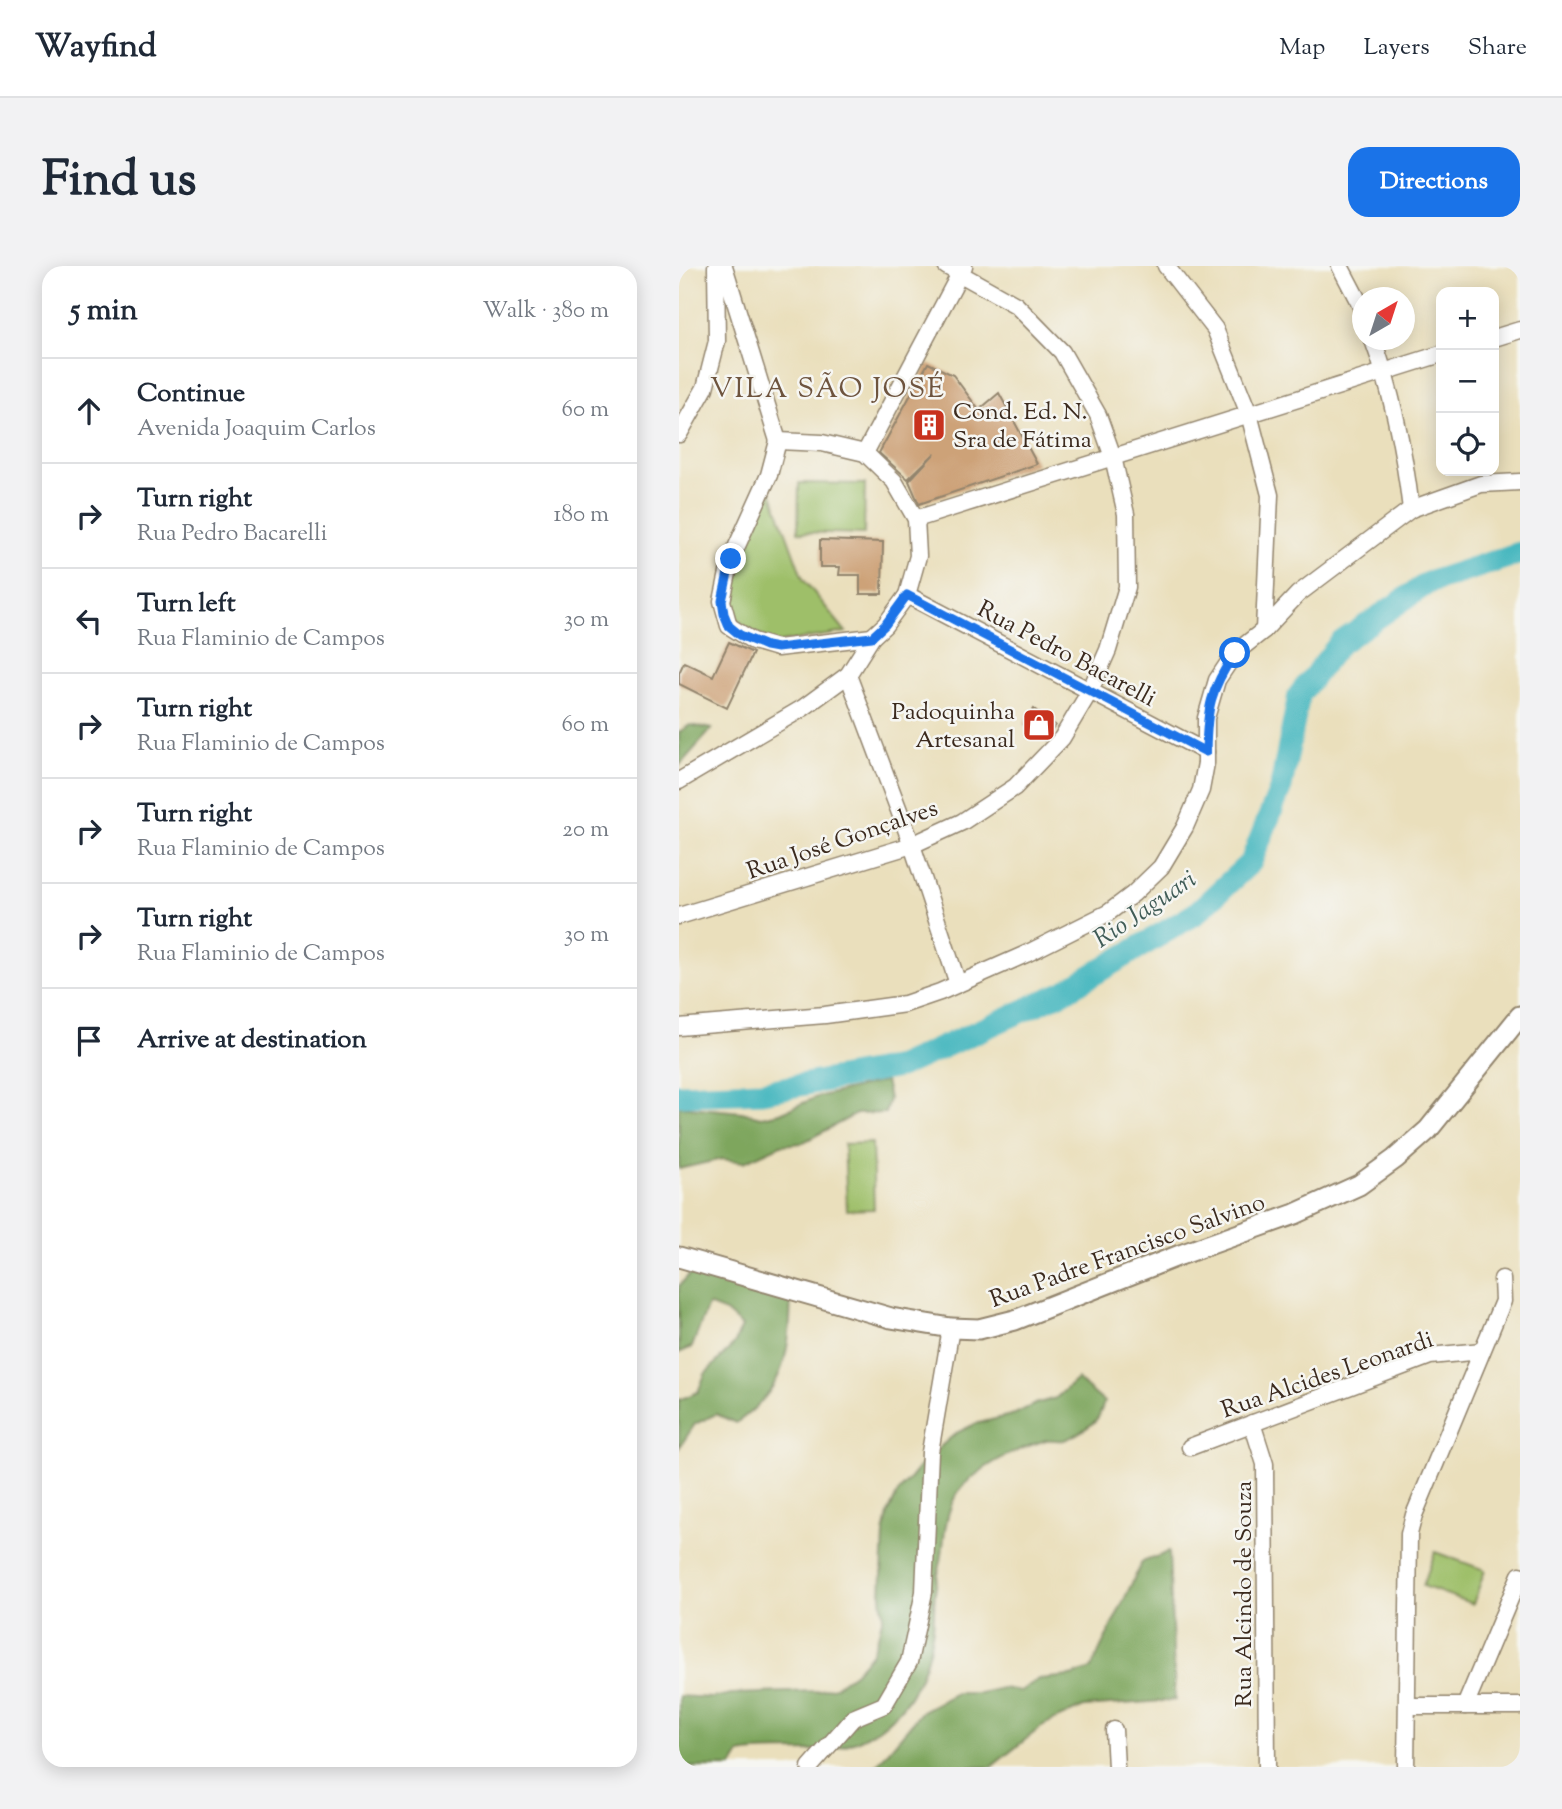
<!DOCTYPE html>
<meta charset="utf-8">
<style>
:root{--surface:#fff;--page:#f2f2f3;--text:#1f2937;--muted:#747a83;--line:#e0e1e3;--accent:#1a73e8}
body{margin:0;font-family:"Sorts Mill Goudy",serif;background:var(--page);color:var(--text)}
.controls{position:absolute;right:21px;top:21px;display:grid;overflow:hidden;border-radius:14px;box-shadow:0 4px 18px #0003}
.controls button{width:63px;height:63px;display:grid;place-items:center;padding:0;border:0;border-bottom:2px solid var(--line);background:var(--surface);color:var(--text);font:35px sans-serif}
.compass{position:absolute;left:673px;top:21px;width:63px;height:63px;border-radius:50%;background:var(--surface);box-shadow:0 4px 18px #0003;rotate:39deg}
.stop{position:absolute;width:21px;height:21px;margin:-16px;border:5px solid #1a73e8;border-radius:50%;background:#fff}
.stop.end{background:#1a73e8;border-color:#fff;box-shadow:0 2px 7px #0008}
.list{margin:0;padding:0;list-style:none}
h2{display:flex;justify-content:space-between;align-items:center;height:91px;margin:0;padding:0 28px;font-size:30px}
h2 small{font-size:23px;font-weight:400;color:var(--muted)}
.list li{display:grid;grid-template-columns:46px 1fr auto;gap:21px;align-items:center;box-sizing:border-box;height:105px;padding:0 28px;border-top:2px solid var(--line)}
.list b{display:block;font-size:26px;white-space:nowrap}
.list p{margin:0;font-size:23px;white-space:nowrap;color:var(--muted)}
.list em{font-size:23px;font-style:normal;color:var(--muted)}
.icon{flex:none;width:38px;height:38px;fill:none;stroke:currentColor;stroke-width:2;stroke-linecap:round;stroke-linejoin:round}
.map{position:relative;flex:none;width:841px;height:1501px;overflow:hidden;border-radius:21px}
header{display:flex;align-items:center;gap:42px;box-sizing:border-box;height:98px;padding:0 35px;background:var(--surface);border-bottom:2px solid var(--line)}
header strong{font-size:33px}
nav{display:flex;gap:38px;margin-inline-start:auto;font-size:24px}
.intro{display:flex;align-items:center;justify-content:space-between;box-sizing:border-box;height:168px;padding:0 42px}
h1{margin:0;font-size:49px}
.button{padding:18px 32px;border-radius:21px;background:var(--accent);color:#fff;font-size:24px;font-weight:700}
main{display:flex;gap:42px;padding:0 42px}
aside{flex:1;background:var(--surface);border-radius:21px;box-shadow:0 4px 18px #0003}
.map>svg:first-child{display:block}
.green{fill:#9ebf69;stroke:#6c7444;stroke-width:2}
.forest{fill:#7ea65d;stroke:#5c683e;stroke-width:2}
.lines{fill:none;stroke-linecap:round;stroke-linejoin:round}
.river{stroke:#49b8c0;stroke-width:23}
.building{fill:#cda278}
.minor-casing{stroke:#92846d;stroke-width:19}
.tertiary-casing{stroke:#92846d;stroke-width:23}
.minor{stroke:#fff;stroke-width:16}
.tertiary{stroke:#fff;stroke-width:19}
.route{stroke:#1a73e8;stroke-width:9}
.labels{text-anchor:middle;stroke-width:5;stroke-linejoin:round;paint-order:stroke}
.poi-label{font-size:24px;fill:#3b2a1e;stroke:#f6f6f2;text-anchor:start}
.street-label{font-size:24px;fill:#3b2a1e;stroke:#f6f6f2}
.water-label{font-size:26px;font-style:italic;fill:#405c57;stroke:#f6f6f2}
.quarter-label{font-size:28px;letter-spacing:2px;fill:#6e543e;stroke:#f6f6f2}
</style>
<header>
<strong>Wayfind</strong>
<nav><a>Map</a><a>Layers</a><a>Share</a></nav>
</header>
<div class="intro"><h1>Find us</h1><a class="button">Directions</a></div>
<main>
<aside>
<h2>5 min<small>Walk · 380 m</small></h2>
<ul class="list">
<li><svg class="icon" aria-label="ahead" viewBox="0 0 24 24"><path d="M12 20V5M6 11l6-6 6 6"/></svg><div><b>Continue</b><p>Avenida Joaquim Carlos</p></div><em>60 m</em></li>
<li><svg class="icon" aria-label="right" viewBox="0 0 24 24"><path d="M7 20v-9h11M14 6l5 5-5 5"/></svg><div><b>Turn right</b><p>Rua Pedro Bacarelli</p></div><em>180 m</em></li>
<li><svg class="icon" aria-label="left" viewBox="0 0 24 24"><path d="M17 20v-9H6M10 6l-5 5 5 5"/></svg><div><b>Turn left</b><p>Rua Flaminio de Campos</p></div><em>30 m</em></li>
<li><svg class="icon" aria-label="right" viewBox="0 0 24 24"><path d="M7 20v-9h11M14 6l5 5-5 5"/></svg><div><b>Turn right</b><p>Rua Flaminio de Campos</p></div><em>60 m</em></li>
<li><svg class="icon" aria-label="right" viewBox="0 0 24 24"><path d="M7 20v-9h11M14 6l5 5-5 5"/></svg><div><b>Turn right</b><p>Rua Flaminio de Campos</p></div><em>20 m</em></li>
<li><svg class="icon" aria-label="right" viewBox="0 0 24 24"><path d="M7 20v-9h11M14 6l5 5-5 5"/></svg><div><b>Turn right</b><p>Rua Flaminio de Campos</p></div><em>30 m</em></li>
<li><svg class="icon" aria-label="arrive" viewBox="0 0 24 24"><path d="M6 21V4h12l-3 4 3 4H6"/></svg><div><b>Arrive at destination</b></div></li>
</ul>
</aside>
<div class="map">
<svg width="841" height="1501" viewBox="0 0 841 1501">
<rect width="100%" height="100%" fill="#f6f6f2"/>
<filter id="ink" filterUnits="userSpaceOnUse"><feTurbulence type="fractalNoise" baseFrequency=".0143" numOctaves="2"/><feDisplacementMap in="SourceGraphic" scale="14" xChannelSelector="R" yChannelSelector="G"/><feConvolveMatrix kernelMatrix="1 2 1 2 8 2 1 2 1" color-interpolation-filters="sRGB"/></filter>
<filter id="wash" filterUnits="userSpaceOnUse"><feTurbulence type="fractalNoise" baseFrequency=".00686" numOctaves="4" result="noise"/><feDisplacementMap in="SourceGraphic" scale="28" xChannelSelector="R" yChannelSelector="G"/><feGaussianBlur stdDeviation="1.57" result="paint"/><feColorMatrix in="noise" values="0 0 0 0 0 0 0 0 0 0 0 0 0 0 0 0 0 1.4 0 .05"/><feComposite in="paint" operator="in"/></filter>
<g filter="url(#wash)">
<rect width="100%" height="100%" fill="#eadfbc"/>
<g class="green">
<polygon points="120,217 186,218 185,268 119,266"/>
<path d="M92 225 124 313 167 366 96 377C82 369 60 361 52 346 41 323 81 248 92 225Z"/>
<polygon points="193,877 195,943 168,944 165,878"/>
<polygon points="756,1286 806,1304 794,1338 744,1320"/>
</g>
<g class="forest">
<polygon points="11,459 33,463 0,500 0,466"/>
<polygon points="206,815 210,833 206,847 177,848 123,877 102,879 65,896 43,893 0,903 0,840 63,846 82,851 101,847 138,831"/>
<path d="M17 1001 112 1022C111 1081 110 1121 57 1157L37 1148 16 1158 0 1182V1134L19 1126 26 1108 56 1077 63 1060 47 1046 29 1039 13 1081 0 1087V1020Z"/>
<path d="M398 1113 425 1136C423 1142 421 1151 416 1155 410 1161 393 1172 385 1174 378 1175 370 1172 364 1175 336 1184 306 1198 285 1219 267 1237 266 1265 263 1289 262 1299 258 1309 257 1320 254 1334 256 1348 254 1362 247 1417 221 1460 167 1479 131 1491 97 1481 61 1488L53 1501H0V1430L33 1432 52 1428 137 1425 156 1421 176 1406 192 1388 199 1370 204 1350 202 1329 205 1268 209 1248 218 1228 245 1195 277 1167 296 1158 336 1148 356 1138 377 1132Z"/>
<polygon points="490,1286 496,1434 405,1441 366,1458 312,1501 196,1501 243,1445 277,1427 301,1427 323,1422 341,1425 360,1413 392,1410 412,1403 463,1296"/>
</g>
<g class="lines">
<polyline class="river" points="0,829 83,826 220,801 385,726 516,648 572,596 602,521 620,429 661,377 749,317 841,287"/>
</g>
<g id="blocks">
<g class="building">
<polygon points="249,97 274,109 300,144 320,127 358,198 240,238 230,215 256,187 229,213 200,187"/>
<polygon points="141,274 204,276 203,328 181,328 181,309 160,309 161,301 141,301"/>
<polygon points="50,376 74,387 48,442 0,418 0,407 5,396 34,410"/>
<polygon points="355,443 376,459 365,474 344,458"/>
</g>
</g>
</g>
<g filter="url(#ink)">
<use href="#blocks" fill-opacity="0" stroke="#92846d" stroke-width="2"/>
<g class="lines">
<defs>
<g id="minor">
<polyline points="45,0 99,175"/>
<polyline points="487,0 536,63 570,148 591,229 585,364"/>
<polyline points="661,0 684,44"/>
<polyline points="815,72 841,64"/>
<path d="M694 74C714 128 725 185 732 243"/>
<polyline points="0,168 26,122 38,75 37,0"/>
<polyline points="99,175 90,209 52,293 43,335 50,360 74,375 98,382 193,371"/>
<polyline points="186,187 285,0"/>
<polyline points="237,253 762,88"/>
<polyline points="228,329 527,486"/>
<polyline points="169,409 233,579 279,718"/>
<polyline points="0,515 124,442 169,409 193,371 206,359 228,329 239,290 237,253 215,215 186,187 143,177 99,175"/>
<polyline points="0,650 233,579 283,556 336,521 383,472 411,425 429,384 448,321 447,248 434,191 419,149 383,86 337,39 267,0"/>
<polyline points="0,761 146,749 226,738 261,726 347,688 429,647 454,628 482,601 506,561 522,524 527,497 527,452 538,414 556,387 585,364 619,328 732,243 802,218 841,216"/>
<polyline points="573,1157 586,1198 588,1501"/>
<polyline points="511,1181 751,1090 803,1085"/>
<polyline points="729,1440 841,1440"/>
<polyline points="786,1440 841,1309"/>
<polyline points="435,1464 437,1501"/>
<polyline points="131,1501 174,1452 205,1439 230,1396 245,1326 251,1186 272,1062"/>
<polyline points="727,1501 730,1268 735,1249 824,1035 823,1013"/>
</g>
<polyline id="tertiary" points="0,991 212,1052 272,1062 300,1063 336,1054 501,989 616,948 680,919 716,893 749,864 841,750"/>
</defs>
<use href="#minor" class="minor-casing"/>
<use href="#tertiary" class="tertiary-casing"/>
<use href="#minor" class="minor"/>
<use href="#tertiary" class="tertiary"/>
</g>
</g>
<g class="lines" filter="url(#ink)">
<path class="route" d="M52 293 43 335 45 348 50 360 61 369 87 380 98 382 193 371 206 359 228 329 527 486C528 442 531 424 556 387"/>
</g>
<defs>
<symbol id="building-square" viewBox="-11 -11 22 22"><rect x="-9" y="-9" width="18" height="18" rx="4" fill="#c8321e" stroke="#f6f6f2"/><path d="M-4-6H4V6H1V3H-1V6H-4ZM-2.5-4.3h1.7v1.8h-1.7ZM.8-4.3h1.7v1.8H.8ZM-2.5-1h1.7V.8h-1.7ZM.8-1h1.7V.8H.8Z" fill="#fff"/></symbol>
<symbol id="shop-square" viewBox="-11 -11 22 22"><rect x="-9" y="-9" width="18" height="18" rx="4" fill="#c8321e" stroke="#f6f6f2"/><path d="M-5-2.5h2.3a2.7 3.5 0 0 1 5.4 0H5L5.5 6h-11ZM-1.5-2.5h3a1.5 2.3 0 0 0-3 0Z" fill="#fff"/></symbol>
</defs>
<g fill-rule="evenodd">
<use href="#building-square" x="231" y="140" width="38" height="38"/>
<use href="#shop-square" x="341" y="440" width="38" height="38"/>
</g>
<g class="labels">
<g class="poi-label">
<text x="274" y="153">Cond. Ed. N.<tspan x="274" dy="28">Sra de Fátima</tspan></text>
<text x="336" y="453" text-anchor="end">Padoquinha<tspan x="336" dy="28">Artesanal</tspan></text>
</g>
<g class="street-label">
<text transform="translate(388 387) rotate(28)" y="8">Rua Pedro Bacarelli</text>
<text transform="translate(163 573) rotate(-19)" y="8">Rua José Gonçalves</text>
<text transform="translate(448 984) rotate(-20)" y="8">Rua Padre Francisco Salvino</text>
<text transform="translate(648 1108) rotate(-19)" y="8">Rua Alcides Leonardi</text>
<text transform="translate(564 1328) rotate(-90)" y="8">Rua Alcindo de Souza</text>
</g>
<g class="water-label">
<text transform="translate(465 642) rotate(-34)" y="9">Rio Jaguari</text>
</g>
<g class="quarter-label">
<text x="149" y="131">VILA SÃO JOSÉ</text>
</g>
</g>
</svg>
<div class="controls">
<button>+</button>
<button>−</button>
<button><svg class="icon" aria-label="locate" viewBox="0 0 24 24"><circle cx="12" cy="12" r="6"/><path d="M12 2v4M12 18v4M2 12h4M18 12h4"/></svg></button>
</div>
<svg class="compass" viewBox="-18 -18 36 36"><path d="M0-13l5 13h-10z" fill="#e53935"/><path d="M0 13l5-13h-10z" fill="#747a83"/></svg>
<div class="stop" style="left:556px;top:387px"></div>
<div class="stop end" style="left:52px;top:293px"></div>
</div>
</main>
